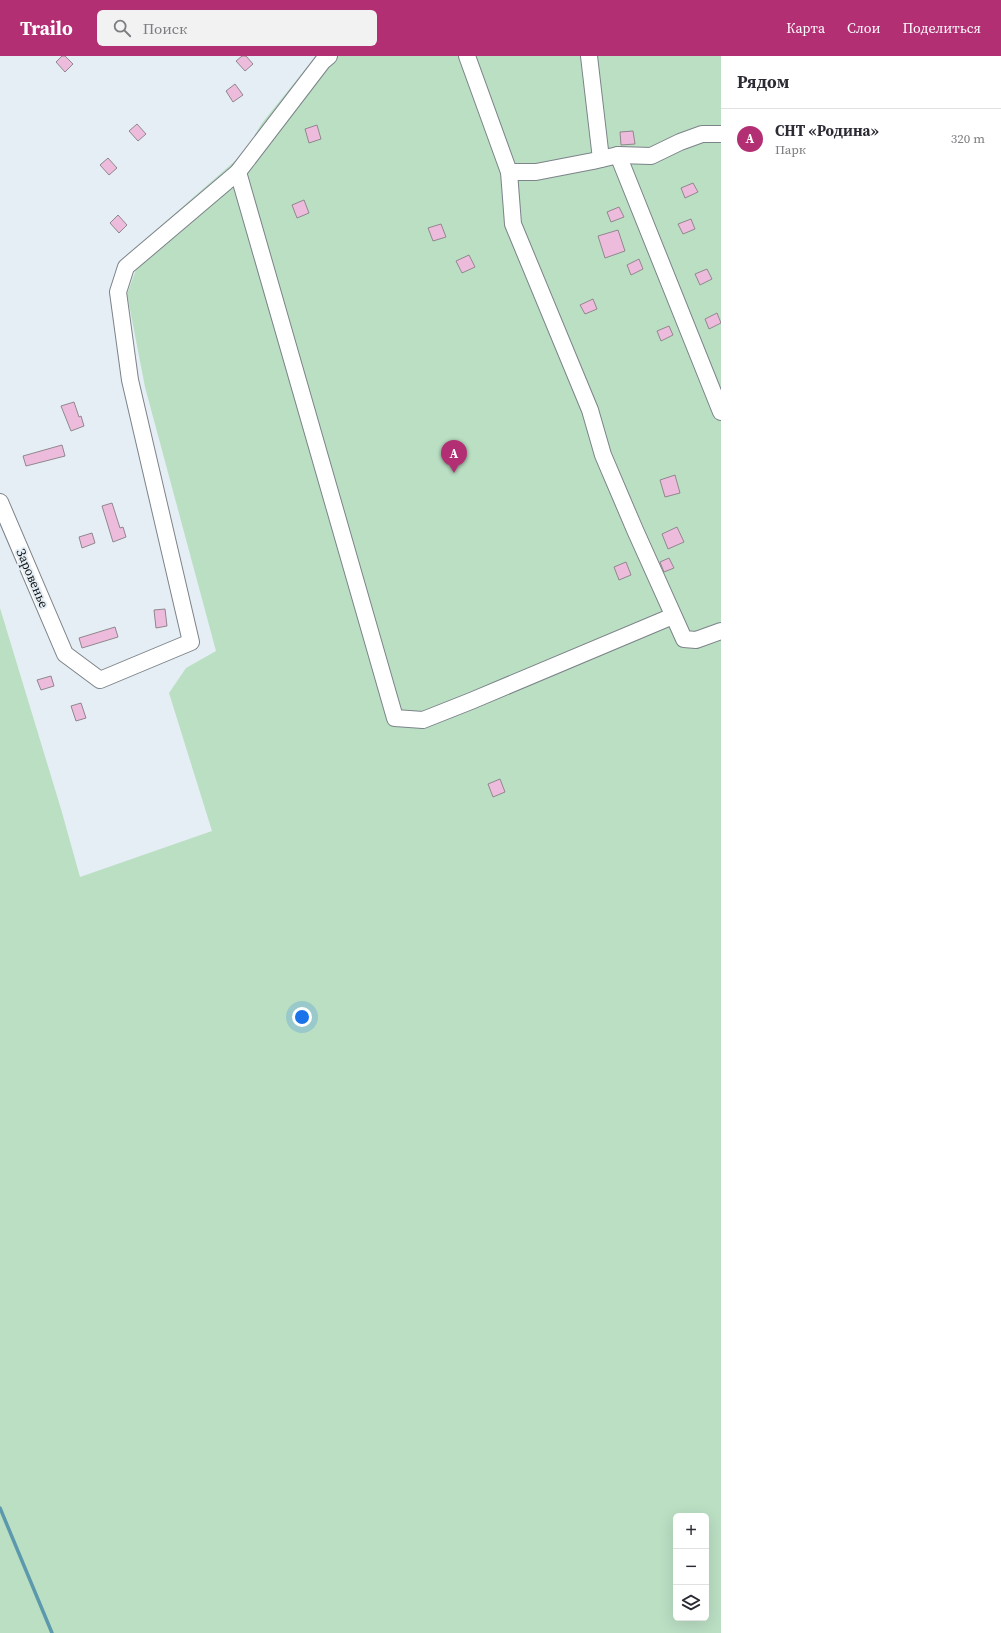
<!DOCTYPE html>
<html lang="ru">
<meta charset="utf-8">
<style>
:root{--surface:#fff;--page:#f2f2f3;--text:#2b2b33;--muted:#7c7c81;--line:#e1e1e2;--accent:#b32f74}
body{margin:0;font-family:"Source Serif 4",serif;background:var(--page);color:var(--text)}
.controls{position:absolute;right:12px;bottom:12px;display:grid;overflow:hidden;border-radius:6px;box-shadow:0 4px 16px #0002}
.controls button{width:36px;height:36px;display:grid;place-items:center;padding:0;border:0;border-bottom:1px solid var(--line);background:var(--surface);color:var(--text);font:20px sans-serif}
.you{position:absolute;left:302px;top:961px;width:14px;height:14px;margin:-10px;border:3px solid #fff;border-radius:50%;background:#1a73e8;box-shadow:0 0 0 6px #1a73e833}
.badge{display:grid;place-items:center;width:26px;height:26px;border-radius:50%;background:var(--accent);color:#fff;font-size:13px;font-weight:700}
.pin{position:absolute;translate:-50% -33px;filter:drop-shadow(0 1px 2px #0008)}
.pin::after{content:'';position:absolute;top:21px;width:14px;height:12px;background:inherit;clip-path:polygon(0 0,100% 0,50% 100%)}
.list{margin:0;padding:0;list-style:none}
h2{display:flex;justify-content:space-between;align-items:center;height:52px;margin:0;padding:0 16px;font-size:17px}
h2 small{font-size:13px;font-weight:400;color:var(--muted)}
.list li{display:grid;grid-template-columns:26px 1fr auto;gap:12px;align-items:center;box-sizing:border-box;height:60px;padding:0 16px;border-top:1px solid var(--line)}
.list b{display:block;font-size:15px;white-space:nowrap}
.list p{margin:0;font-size:13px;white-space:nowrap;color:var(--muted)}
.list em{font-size:13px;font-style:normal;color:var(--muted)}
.icon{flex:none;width:22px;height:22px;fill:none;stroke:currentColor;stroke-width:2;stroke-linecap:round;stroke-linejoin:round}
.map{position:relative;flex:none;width:721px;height:1577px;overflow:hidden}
header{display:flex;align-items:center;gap:24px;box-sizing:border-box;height:56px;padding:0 20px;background:var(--accent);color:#fff}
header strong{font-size:19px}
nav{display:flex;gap:22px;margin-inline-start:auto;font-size:14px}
.search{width:280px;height:36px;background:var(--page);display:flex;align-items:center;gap:10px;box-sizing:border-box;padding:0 14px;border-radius:6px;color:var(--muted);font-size:15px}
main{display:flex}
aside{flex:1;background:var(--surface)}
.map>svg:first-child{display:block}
.green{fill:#badfc3;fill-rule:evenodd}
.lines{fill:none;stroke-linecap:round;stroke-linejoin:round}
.stream{stroke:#5d99ad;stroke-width:3.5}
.building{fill:#edbcdd;stroke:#90878d}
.minor-casing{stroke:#7c8389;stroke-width:18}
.minor{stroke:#fff;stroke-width:16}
.labels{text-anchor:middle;stroke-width:4;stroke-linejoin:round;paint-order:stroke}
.street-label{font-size:13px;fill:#0e1113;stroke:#e5eef4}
</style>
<header>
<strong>Trailo</strong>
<div class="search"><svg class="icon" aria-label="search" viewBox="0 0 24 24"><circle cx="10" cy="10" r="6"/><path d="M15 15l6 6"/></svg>Поиск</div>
<nav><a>Карта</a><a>Слои</a><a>Поделиться</a></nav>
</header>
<main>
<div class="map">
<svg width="721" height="1577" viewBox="0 0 721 1577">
<rect width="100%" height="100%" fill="#e5eef4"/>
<path class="green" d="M316 0H721V1577H0V552L61 753 80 821 212 775 169 637 186 612 216 595 145 331 127 238 148 181 244 97 262 67ZM676 1460H706V1562H676Z"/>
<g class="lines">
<polyline class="stream" points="0,1452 52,1577"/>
</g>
<g class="building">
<polygon points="62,0 65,0 73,8 65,16 56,6"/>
<polygon points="242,0 246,0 253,8 245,15 236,5"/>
<polygon points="235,28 243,39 233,46 226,35"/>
<polygon points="137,68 146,78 138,85 129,75"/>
<polygon points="317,69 321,83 309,87 305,73"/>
<polygon points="633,75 635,88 621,89 620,76"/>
<polygon points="108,102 117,112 109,119 100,109"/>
<polygon points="693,127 698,136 685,142 681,132"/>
<polygon points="304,144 309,157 297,162 292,149"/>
<polygon points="619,151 624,161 611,166 607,156"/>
<polygon points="118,159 127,169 119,177 110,167"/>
<polygon points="691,163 695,173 683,178 678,168"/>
<polygon points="441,168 446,181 433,185 428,172"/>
<polygon points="618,174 625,195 605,202 598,180"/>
<polygon points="469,199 475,211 462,217 456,205"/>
<polygon points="639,203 643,213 631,219 627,209"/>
<polygon points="707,213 712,223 700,229 695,218"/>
<polygon points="593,243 597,253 585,258 580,249"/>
<polygon points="717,257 721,267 709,273 705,263"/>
<polygon points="669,270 673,279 661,285 657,275"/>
<polygon points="74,346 79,361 81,360 84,370 71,375 61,350"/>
<polygon points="62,389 65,400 26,410 23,400"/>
<polygon points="675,419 680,437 665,441 660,424"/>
<polygon points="112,447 120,472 123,471 126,481 113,486 102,450"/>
<polygon points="677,471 684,486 668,493 662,478"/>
<polygon points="92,477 95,487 82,492 79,481"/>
<polygon points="669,502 674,512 664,516 660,506"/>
<polygon points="626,506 631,519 619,524 614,511"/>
<polygon points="165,553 167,570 156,572 154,554"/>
<polygon points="115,571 118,581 82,592 79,582"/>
<polygon points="51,620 54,630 41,634 37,624"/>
<polygon points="81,647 86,662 76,665 71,650"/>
<polygon points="500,723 505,736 493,741 488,728"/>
</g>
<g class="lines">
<defs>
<g id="minor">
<polyline points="467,0 509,116 513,168 590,354 603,399 635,474 684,583 696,584 721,575"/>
<polyline points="589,0 601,103"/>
<polyline points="618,99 651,100 680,86 702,78 721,78"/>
<polyline points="238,116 395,662 423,664 471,645 673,560"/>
<polyline points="509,116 536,116 593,105 618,99 721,356"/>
<polyline points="0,446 65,598 100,624 191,586 130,324 118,236 126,211 238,116 323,5 329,0"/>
</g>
</defs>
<use href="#minor" class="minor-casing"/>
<use href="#minor" class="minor"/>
</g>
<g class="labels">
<g class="street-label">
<text transform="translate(33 522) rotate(67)" y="5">Заровенье</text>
</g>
</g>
</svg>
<div class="controls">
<button>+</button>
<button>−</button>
<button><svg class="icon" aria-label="layers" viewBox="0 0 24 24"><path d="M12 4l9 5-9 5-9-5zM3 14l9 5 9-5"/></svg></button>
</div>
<div class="you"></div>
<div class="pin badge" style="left:454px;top:417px">A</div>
</div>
<aside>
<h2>Рядом<small></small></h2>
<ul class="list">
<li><span class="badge">A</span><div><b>СНТ «Родина»</b><p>Парк</p></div><em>320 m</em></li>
</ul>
</aside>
</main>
